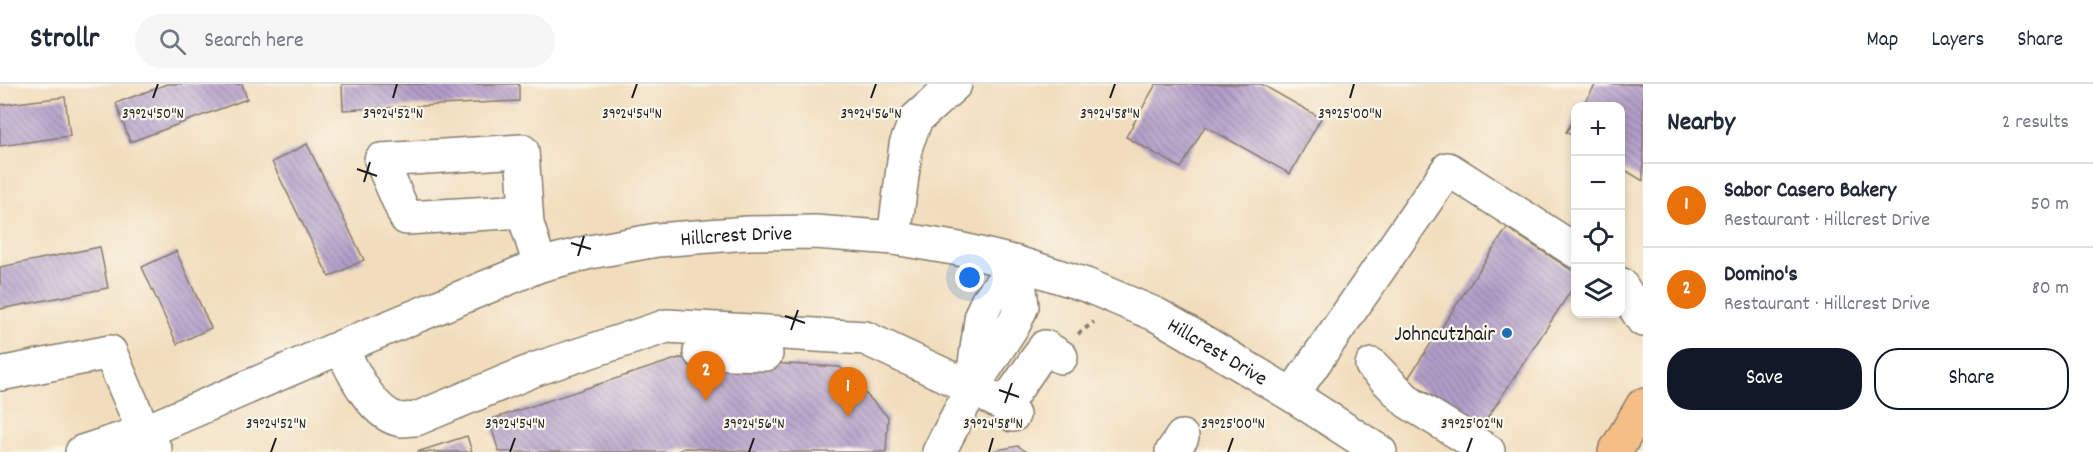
<!DOCTYPE html>
<meta charset="utf-8">
<style>
:root{--surface:#fff;--page:#f6f6f7;--text:#1f2937;--muted:#747a83;--line:#e0e1e3;--accent:#111827}
body{margin:0;font-family:Dekko,sans-serif;background:var(--page);color:var(--text)}
.controls{position:absolute;right:18px;top:18px;display:grid;overflow:hidden;border-radius:12px;box-shadow:0 3px 9px #0003}
.controls button{width:54px;height:54px;display:grid;place-items:center;padding:0;border:0;border-bottom:2px solid var(--line);background:var(--surface);color:var(--text);font:30px sans-serif}
.you{position:absolute;left:970px;top:194px;width:21px;height:21px;margin:-15px;border:4px solid #fff;border-radius:50%;background:#1a73e8;box-shadow:0 0 0 9px #1a73e833}
.badge{display:grid;place-items:center;width:39px;height:39px;border-radius:50%;background:var(--accent);color:#fff;font-size:20px;font-weight:700}
.pin{position:absolute;translate:-50% -50px;filter:drop-shadow(0 2px 3px #0008)}
.pin::after{content:'';position:absolute;top:32px;width:21px;height:18px;background:inherit;clip-path:polygon(0 0,100% 0,50% 100%)}
.list{margin:0;padding:0;list-style:none}
h2{display:flex;justify-content:space-between;align-items:center;height:78px;margin:0;padding:0 24px;font-size:26px}
h2 small{font-size:20px;font-weight:400;color:var(--muted)}
.list li{display:grid;grid-template-columns:39px 1fr auto;gap:18px;align-items:center;box-sizing:border-box;height:84px;padding:0 24px;border-top:2px solid var(--line)}
.list b{display:block;font-size:22px;white-space:nowrap}
.list p{margin:0;font-size:20px;white-space:nowrap;color:var(--muted)}
.list em{font-size:20px;font-style:normal;color:var(--muted)}
.actions{display:flex;gap:12px;padding:18px 24px}
.actions a{flex:1;padding:14px 0;border:2px solid var(--accent);border-radius:24px;text-align:center;font-size:21px;color:var(--accent)}
.actions .main{background:var(--accent);color:#fff}
.icon{flex:none;width:33px;height:33px;fill:none;stroke:currentColor;stroke-width:2;stroke-linecap:round;stroke-linejoin:round}
.map{position:relative;flex:none;width:1643px;height:368px;overflow:hidden}
header{display:flex;align-items:center;gap:36px;box-sizing:border-box;height:84px;padding:0 30px;background:var(--surface);border-bottom:2px solid var(--line)}
header strong{font-size:28px}
nav{display:flex;gap:33px;margin-inline-start:auto;font-size:21px}
.search{width:420px;height:54px;background:var(--page);display:flex;align-items:center;gap:15px;box-sizing:border-box;padding:0 21px;border-radius:33px;color:var(--muted);font-size:22px}
main{display:flex}
aside{flex:1;background:var(--surface)}
.map>svg:first-child{display:block}
.building{fill:url(#building-back-hatch)}
.lines{fill:none;stroke-linecap:round;stroke-linejoin:round}
.minor-casing{stroke:#867c6c;stroke-width:36}
.major-casing{stroke:#867c6c;stroke-width:36}
.path{stroke:#867c6c;stroke-width:4;stroke-dasharray:4.5 4.5;stroke-linecap:butt}
.minor{stroke:#fff;stroke-width:33}
.major{stroke:#f6be87;stroke-width:33}
.ticks{fill:none;stroke:#1c1c1c;stroke-width:2}
.poi-dot{fill:#1f6fb2;stroke:#fbf7ec;stroke-width:2}
.labels{text-anchor:middle;stroke-width:4.5;stroke-linejoin:round;paint-order:stroke}
.street-label{font-size:21px;fill:#1c1c1c;stroke:#fbf7ec}
.poi-label{font-size:21px;fill:#1c1c1c;stroke:#fbf7ec;text-anchor:end}
.ticks-label{font-size:15px;text-anchor:middle;fill:#1c1c1c;stroke:#fbf7ec;stroke-width:4.5;stroke-linejoin:round;paint-order:stroke}
</style>
<header>
<strong>Strollr</strong>
<div class="search"><svg class="icon" aria-label="search" viewBox="0 0 24 24"><circle cx="10" cy="10" r="6"/><path d="M15 15l6 6"/></svg>Search here</div>
<nav><a>Map</a><a>Layers</a><a>Share</a></nav>
</header>
<main>
<div class="map">
<svg width="1643" height="368" viewBox="0 0 1643 368">
<defs>
<pattern id="building-back-hatch" width="6" height="6" patternUnits="userSpaceOnUse" patternTransform="scale(1.5)"><rect width="6" height="6" fill="#b29ec9"/><path d="M-1 5l2 2M0 0l6 6M5-1l2 2" fill="none" stroke="#9080a2"/></pattern>
</defs>
<rect width="100%" height="100%" fill="#fbf7ec"/>
<filter id="ink" filterUnits="userSpaceOnUse"><feTurbulence type="fractalNoise" baseFrequency=".0167" numOctaves="2"/><feDisplacementMap in="SourceGraphic" scale="12" xChannelSelector="R" yChannelSelector="G"/><feConvolveMatrix kernelMatrix="1 2 1 2 8 2 1 2 1" color-interpolation-filters="sRGB"/></filter>
<filter id="wash" filterUnits="userSpaceOnUse"><feTurbulence type="fractalNoise" baseFrequency=".008" numOctaves="4" result="noise"/><feDisplacementMap in="SourceGraphic" scale="24" xChannelSelector="R" yChannelSelector="G"/><feGaussianBlur stdDeviation="1.35" result="paint"/><feColorMatrix in="noise" values="0 0 0 0 0 0 0 0 0 0 0 0 0 0 0 0 0 1.4 0 .05"/><feComposite in="paint" operator="in"/></filter>
<g filter="url(#wash)">
<rect width="100%" height="100%" fill="#f1ddbc"/>
<g id="blocks">
<g class="building">
<polygon points="167,0 242,0 247,15 130,58 116,19"/>
<polygon points="342,0 519,0 519,17 343,26"/>
<polygon points="1156,0 1261,0 1321,34 1290,90 1205,42 1181,84 1126,53"/>
<polygon points="1596,0 1643,0 1643,97 1620,83 1620,22 1582,22"/>
<polygon points="65,13 70,52 0,62 0,21"/>
<polygon points="1576,32 1576,54 1566,48"/>
<polygon points="307,60 364,176 329,193 272,78"/>
<polygon points="1507,144 1576,189 1576,199 1481,344 1407,296"/>
<polygon points="100,163 108,204 0,225 0,183"/>
<polygon points="176,167 211,244 177,260 142,183"/>
<polygon points="679,274 840,283 888,333 886,368 758,368 685,364 675,368 499,368 489,336"/>
<polygon points="467,352 472,368 417,368"/>
<polygon points="1018,362 1027,368 992,368 992,367"/>
</g>
</g>
</g>
<g filter="url(#ink)">
<use href="#blocks" fill-opacity="0" stroke="#867c6c" stroke-width="1.5"/>
<g class="lines">
<defs>
<g id="minor">
<polyline points="526,127 406,134 381,76 522,67 527,140 540,181"/>
<polyline points="894,154 906,61 916,35 955,0"/>
<polyline points="1620,200 1643,236"/>
<path d="M341 263C352 286 373 333 402 336 407 336 412 335 416 335L536 285 667 242 865 254 972 304 1005 321 1013 331"/>
<polyline points="700,268 766,270"/>
<polyline points="1372,281 1408,318 1488,367"/>
<polyline points="0,290 110,268 144,348 155,366"/>
<polyline points="973,294 982,229 987,218 1017,179"/>
<polyline points="1292,311 1448,85 1576,167"/>
<polyline points="1005,321 1045,263 1061,273"/>
<path id="s1" d="M82 368 144 348 341 263 540 181 590 168 657 156 748 149 815 148 894 154 959 165 1017 179 1086 201 1157 231 1185 247 1292 311 1380 368"/>
<polyline points="939,368 972,304 1015,238 1022,222 1017,179"/>
<polyline points="1172,368 1182,353"/>
</g>
<polyline id="major" points="1615,368 1643,321"/>
</defs>
<use href="#minor" class="minor-casing"/>
<use href="#major" class="major-casing"/>
<polyline class="path" points="1078,250 1094,238"/>
<use href="#minor" class="minor"/>
<use href="#major" class="major"/>
</g>
</g>
<path class="ticks" d="M153 14 158 0M393 14 397 0M632 14 637 0M871 14 876 0M1110 14 1115 0M1350 14 1354 0M357 85 377 92M364 98 370 78M571 159 591 165M578 172 584 152M785 232 805 239M791 246 798 226M999 306 1019 313M1005 319 1012 299M271 368 276 354M510 368 515 354M749 368 754 354M989 368 993 354M1228 368 1233 354M1467 368 1472 354"/>
<circle class="poi-dot" cx="1507" cy="249" r="6"/>
<g class="labels">
<g class="street-label">
<text dy="7" stroke="none"><textPath href="#s1" startOffset="694">Hillcrest Drive</textPath></text>
<text dy="7" stroke="none"><textPath href="#s1" startOffset="1198">Hillcrest Drive</textPath></text>
</g>
<g class="poi-label">
<text x="1495" y="256">Johncutzhair</text>
</g>
</g>
<g class="ticks-label">
<text x="153" y="34">39°24'50"N</text>
<text x="393" y="34">39°24'52"N</text>
<text x="632" y="34">39°24'54"N</text>
<text x="871" y="34">39°24'56"N</text>
<text x="1110" y="34">39°24'58"N</text>
<text x="1350" y="34">39°25'00"N</text>
<text x="276" y="344">39°24'52"N</text>
<text x="515" y="344">39°24'54"N</text>
<text x="754" y="344">39°24'56"N</text>
<text x="993" y="344">39°24'58"N</text>
<text x="1233" y="344">39°25'00"N</text>
<text x="1472" y="344">39°25'02"N</text>
</g>
</svg>
<div class="controls">
<button>+</button>
<button>−</button>
<button><svg class="icon" aria-label="locate" viewBox="0 0 24 24"><circle cx="12" cy="12" r="6"/><path d="M12 2v4M12 18v4M2 12h4M18 12h4"/></svg></button>
<button><svg class="icon" aria-label="layers" viewBox="0 0 24 24"><path d="M12 4l9 5-9 5-9-5zM3 14l9 5 9-5"/></svg></button>
</div>
<div class="you"></div>
<div class="pin badge" style="left:848px;top:333px;background:#e8710a">1</div>
<div class="pin badge" style="left:706px;top:317px;background:#e8710a">2</div>
</div>
<aside>
<h2>Nearby<small>2 results</small></h2>
<ul class="list">
<li><span class="badge" style="background:#e8710a">1</span><div><b>Sabor Casero Bakery</b><p>Restaurant · Hillcrest Drive</p></div><em>50 m</em></li>
<li><span class="badge" style="background:#e8710a">2</span><div><b>Domino's</b><p>Restaurant · Hillcrest Drive</p></div><em>80 m</em></li>
</ul>
<div class="actions"><a class="main">Save</a><a>Share</a></div>
</aside>
</main>
